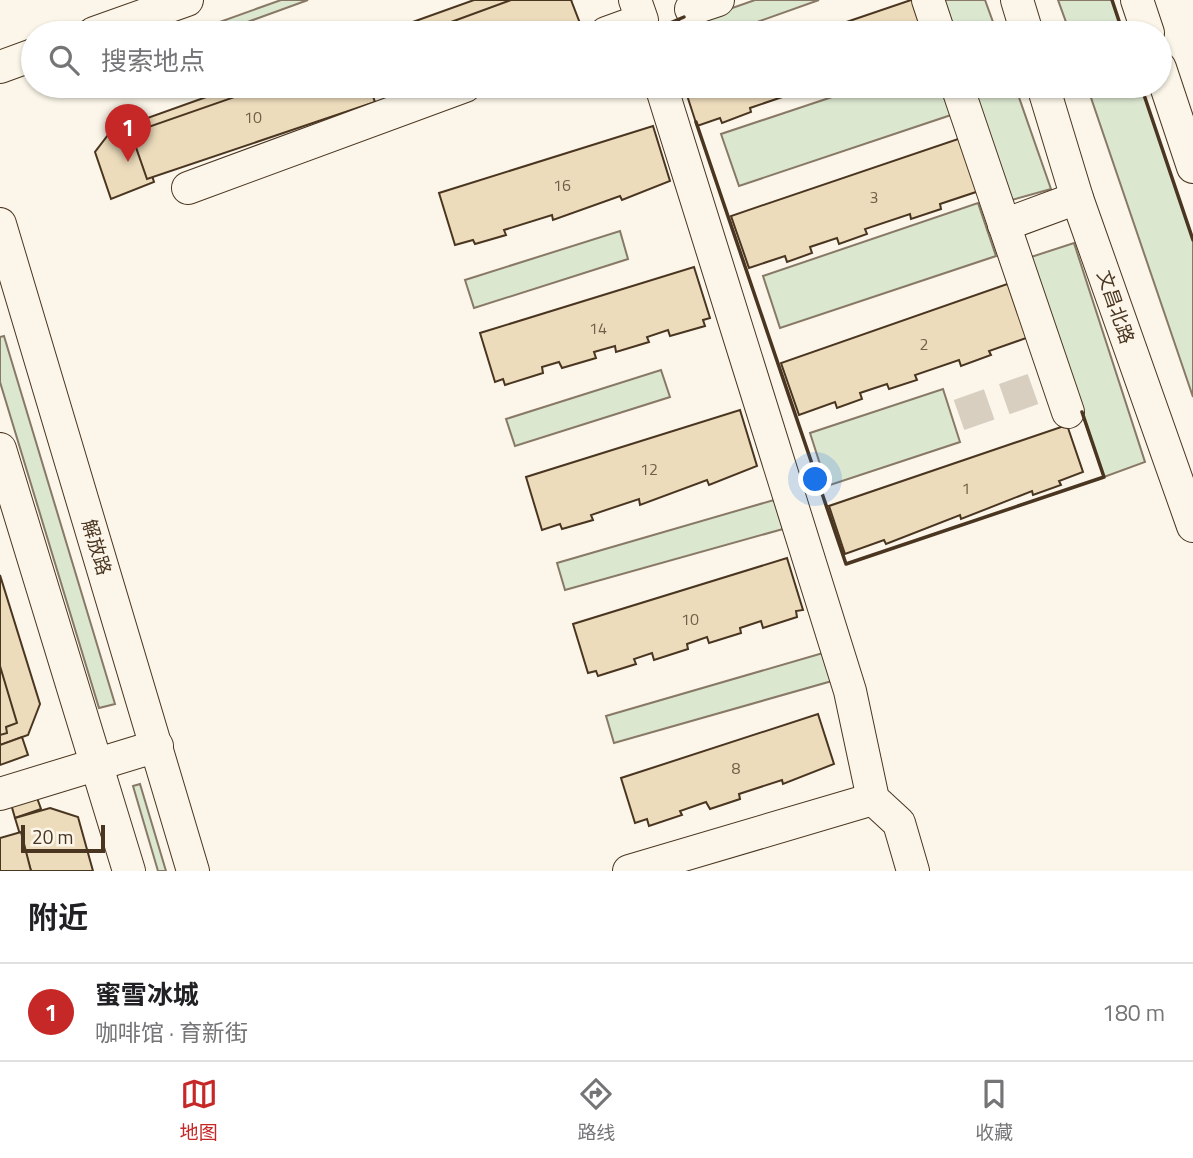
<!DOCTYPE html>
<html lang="zh">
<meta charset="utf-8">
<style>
:root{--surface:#fff;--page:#f6f6f6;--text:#202124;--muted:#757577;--line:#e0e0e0;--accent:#c62828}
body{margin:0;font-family:"Titillium Web","Noto Sans SC",sans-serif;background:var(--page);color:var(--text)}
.scale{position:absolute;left:21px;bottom:18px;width:84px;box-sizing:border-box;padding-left:7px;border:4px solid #4a3520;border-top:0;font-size:19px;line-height:24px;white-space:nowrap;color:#4a3520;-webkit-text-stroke:5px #fbf6e9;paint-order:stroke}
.you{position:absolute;left:816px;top:480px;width:24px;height:24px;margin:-18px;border:5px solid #fff;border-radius:50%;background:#1a73e8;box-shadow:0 0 0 10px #1a73e833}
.badge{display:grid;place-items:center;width:46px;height:46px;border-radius:50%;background:var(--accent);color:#fff;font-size:23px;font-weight:700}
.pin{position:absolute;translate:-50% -58px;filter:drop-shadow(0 2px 4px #0008)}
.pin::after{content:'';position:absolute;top:37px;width:24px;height:21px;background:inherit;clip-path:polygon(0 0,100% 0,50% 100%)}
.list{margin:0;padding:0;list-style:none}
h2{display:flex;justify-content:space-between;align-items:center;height:91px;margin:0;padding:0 28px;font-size:30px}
h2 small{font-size:23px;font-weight:400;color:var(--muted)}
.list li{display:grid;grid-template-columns:46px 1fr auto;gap:21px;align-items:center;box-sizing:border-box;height:98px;padding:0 28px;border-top:2px solid var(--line)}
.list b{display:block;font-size:26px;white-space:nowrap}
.list p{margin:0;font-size:23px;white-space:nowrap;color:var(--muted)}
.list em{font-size:23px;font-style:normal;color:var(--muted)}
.icon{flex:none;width:38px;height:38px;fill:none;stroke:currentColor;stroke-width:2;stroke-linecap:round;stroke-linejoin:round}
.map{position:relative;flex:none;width:1193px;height:871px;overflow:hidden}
.search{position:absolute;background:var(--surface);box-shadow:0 2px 5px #0004;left:21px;right:21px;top:21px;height:77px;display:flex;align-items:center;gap:18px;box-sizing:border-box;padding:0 24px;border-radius:38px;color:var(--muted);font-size:26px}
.sheet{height:189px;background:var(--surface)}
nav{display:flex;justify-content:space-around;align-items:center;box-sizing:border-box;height:98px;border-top:2px solid var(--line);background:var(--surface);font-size:19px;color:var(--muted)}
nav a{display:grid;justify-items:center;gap:4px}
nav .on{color:var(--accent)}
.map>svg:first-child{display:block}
.green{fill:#dce7d0;stroke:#887966;stroke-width:2}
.building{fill:#ecdcbc;stroke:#4a3520;stroke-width:2}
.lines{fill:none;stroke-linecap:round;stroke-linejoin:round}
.minor-tunnel{stroke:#d8cfc1;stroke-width:32;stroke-dasharray:32 16;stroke-linecap:butt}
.minor-casing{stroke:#4a3520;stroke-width:34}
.minor{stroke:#fbf6e9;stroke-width:32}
.wall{stroke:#4a3520;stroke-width:3.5}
.labels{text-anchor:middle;stroke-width:5;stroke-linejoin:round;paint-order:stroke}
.number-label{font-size:16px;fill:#725f47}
.street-label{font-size:19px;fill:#4a3520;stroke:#fbf6e9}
</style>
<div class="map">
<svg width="1193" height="871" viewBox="0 0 1193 871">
<rect width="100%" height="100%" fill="#fbf6e9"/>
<g class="green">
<polygon points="281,0 308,0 217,33 189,33"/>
<polygon points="755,0 819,0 726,33 700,33 695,21"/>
<polygon points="937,0 985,0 997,33 949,33"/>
<polygon points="1058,0 1112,0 1123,33 1070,33"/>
<polygon points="865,86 945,86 954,114 739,186 721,134"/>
<polygon points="967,86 1015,86 1051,189 1008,201"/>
<polygon points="1087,86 1141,86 1193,240 1193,397"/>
<polygon points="978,203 996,256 780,328 763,276"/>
<polygon points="620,231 628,259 474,308 465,280"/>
<polygon points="1074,243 1145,462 1104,477 1028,258"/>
<polygon points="4,336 115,704 99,708 0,382 0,337"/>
<polygon points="661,370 670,397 515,446 506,419"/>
<polygon points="943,389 960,442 827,486 810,433"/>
<polygon points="774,500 783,529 565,590 557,563"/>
<polygon points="823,653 832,681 614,743 606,716"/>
<polygon points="140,784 166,871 158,871 133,786"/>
</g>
<g class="building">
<polygon points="474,0 572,0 479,33 382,33"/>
<polygon points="511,0 571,0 581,26 561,33 421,33"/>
<polygon points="911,0 924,0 936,33 814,33"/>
<polygon points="237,86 332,86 145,153 154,182 111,199 95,152 111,131"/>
<polygon points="266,86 369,86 375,102 147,179 131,133"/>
<polygon points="684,86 828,86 805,94 803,90 750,108 751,112 722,123 720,118 697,126"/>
<polygon points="653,126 670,181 622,200 620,196 553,220 552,215 504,230 506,235 475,244 473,240 455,245 439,193"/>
<polygon points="964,137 982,190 940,204 941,209 911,219 910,214 865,229 867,234 839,244 837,238 810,247 812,253 787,262 785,256 749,268 731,216"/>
<polygon points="694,267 710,318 703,320 705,326 670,336 668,330 647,337 649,342 616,352 615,346 594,352 596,358 562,368 559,362 542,367 543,373 505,385 503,379 495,382 480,333"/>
<polygon points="1013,282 1032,336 989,351 991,355 961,366 959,360 915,375 917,380 889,389 887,384 860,393 862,399 837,408 835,402 799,415 781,363"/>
<polygon points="740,410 757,466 709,485 707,480 640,505 639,499 591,515 593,520 562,529 560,524 542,530 526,477"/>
<polygon points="1067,425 1083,472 1059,481 1061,485 1033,495 1032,491 961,519 960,515 886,544 884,540 845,554 829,506"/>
<polygon points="787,558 803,610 796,611 797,617 763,628 761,621 740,628 741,633 709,643 707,637 687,644 688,649 654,660 652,653 634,659 636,664 598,676 596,671 588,673 573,624"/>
<polygon points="0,575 40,704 28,735 0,745"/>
<polygon points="0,666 17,723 6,727 7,733 0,735"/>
<polygon points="818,714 834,764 783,784 782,780 739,794 740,799 710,809 706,802 680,811 682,815 649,826 647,819 635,823 621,778"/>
<polygon points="22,737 28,755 0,765 0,745"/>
<polygon points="36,795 41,809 15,818 11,804"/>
<polygon points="50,808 78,817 93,871 31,871 15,818"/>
<polygon points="21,832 31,871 0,871 0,838"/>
</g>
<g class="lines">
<polyline class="minor-tunnel" points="959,415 1033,389"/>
<defs>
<g id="minor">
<polyline points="928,0 939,33"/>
<polyline points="1017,0 1027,33"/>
<polyline points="1137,0 1148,33"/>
<polyline points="691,9 718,0"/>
<polyline points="94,33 187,0"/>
<polyline points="606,33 642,20 635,0"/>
<polyline points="0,67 33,55"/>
<polyline points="1160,68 1193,167"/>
<polyline points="661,86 850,691 873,799 899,823 913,871"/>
<polyline points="957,86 1068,412"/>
<polyline points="1043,86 1077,198 1193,526"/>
<polyline points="188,188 465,86"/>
<polyline points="0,224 193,871"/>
<polyline points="1004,225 1077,198"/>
<polyline points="0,449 129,871"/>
<polyline points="0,794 157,746"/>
<polyline points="629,871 873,799"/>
</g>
</defs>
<use href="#minor" class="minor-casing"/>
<use href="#minor" class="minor"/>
<g class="wall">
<polyline points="1112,0 1123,33"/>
<polyline points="666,33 663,26 684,17"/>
<polyline points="1141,86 1193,240"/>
<polyline points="696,122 846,564 1104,477 1082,412"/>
</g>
</g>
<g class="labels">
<g class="number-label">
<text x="253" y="123">10</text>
<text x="562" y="191">16</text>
<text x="874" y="203">3</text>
<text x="598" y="334">14</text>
<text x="924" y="350">2</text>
<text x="649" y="475">12</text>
<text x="966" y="494">1</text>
<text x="690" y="625">10</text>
<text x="736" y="774">8</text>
</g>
<g class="street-label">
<text transform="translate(1116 307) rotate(71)" y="7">文昌北路</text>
<text transform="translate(97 547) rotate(73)" y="7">解放路</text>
</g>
</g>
</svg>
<div class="scale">20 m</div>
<div class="you"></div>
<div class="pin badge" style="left:128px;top:162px">1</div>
<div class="search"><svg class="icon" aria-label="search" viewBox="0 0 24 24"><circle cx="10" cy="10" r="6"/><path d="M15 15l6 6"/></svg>搜索地点</div>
</div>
<section class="sheet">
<h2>附近<small></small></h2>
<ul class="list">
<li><span class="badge">1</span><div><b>蜜雪冰城</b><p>咖啡馆 · 育新街</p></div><em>180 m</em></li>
</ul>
</section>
<nav>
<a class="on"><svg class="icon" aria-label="map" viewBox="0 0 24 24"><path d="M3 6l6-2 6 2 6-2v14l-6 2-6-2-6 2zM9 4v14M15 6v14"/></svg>地图</a>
<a><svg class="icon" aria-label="directions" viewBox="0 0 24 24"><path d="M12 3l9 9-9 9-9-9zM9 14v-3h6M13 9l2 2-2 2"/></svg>路线</a>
<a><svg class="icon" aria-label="saved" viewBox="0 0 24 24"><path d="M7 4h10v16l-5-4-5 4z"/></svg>收藏</a>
</nav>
